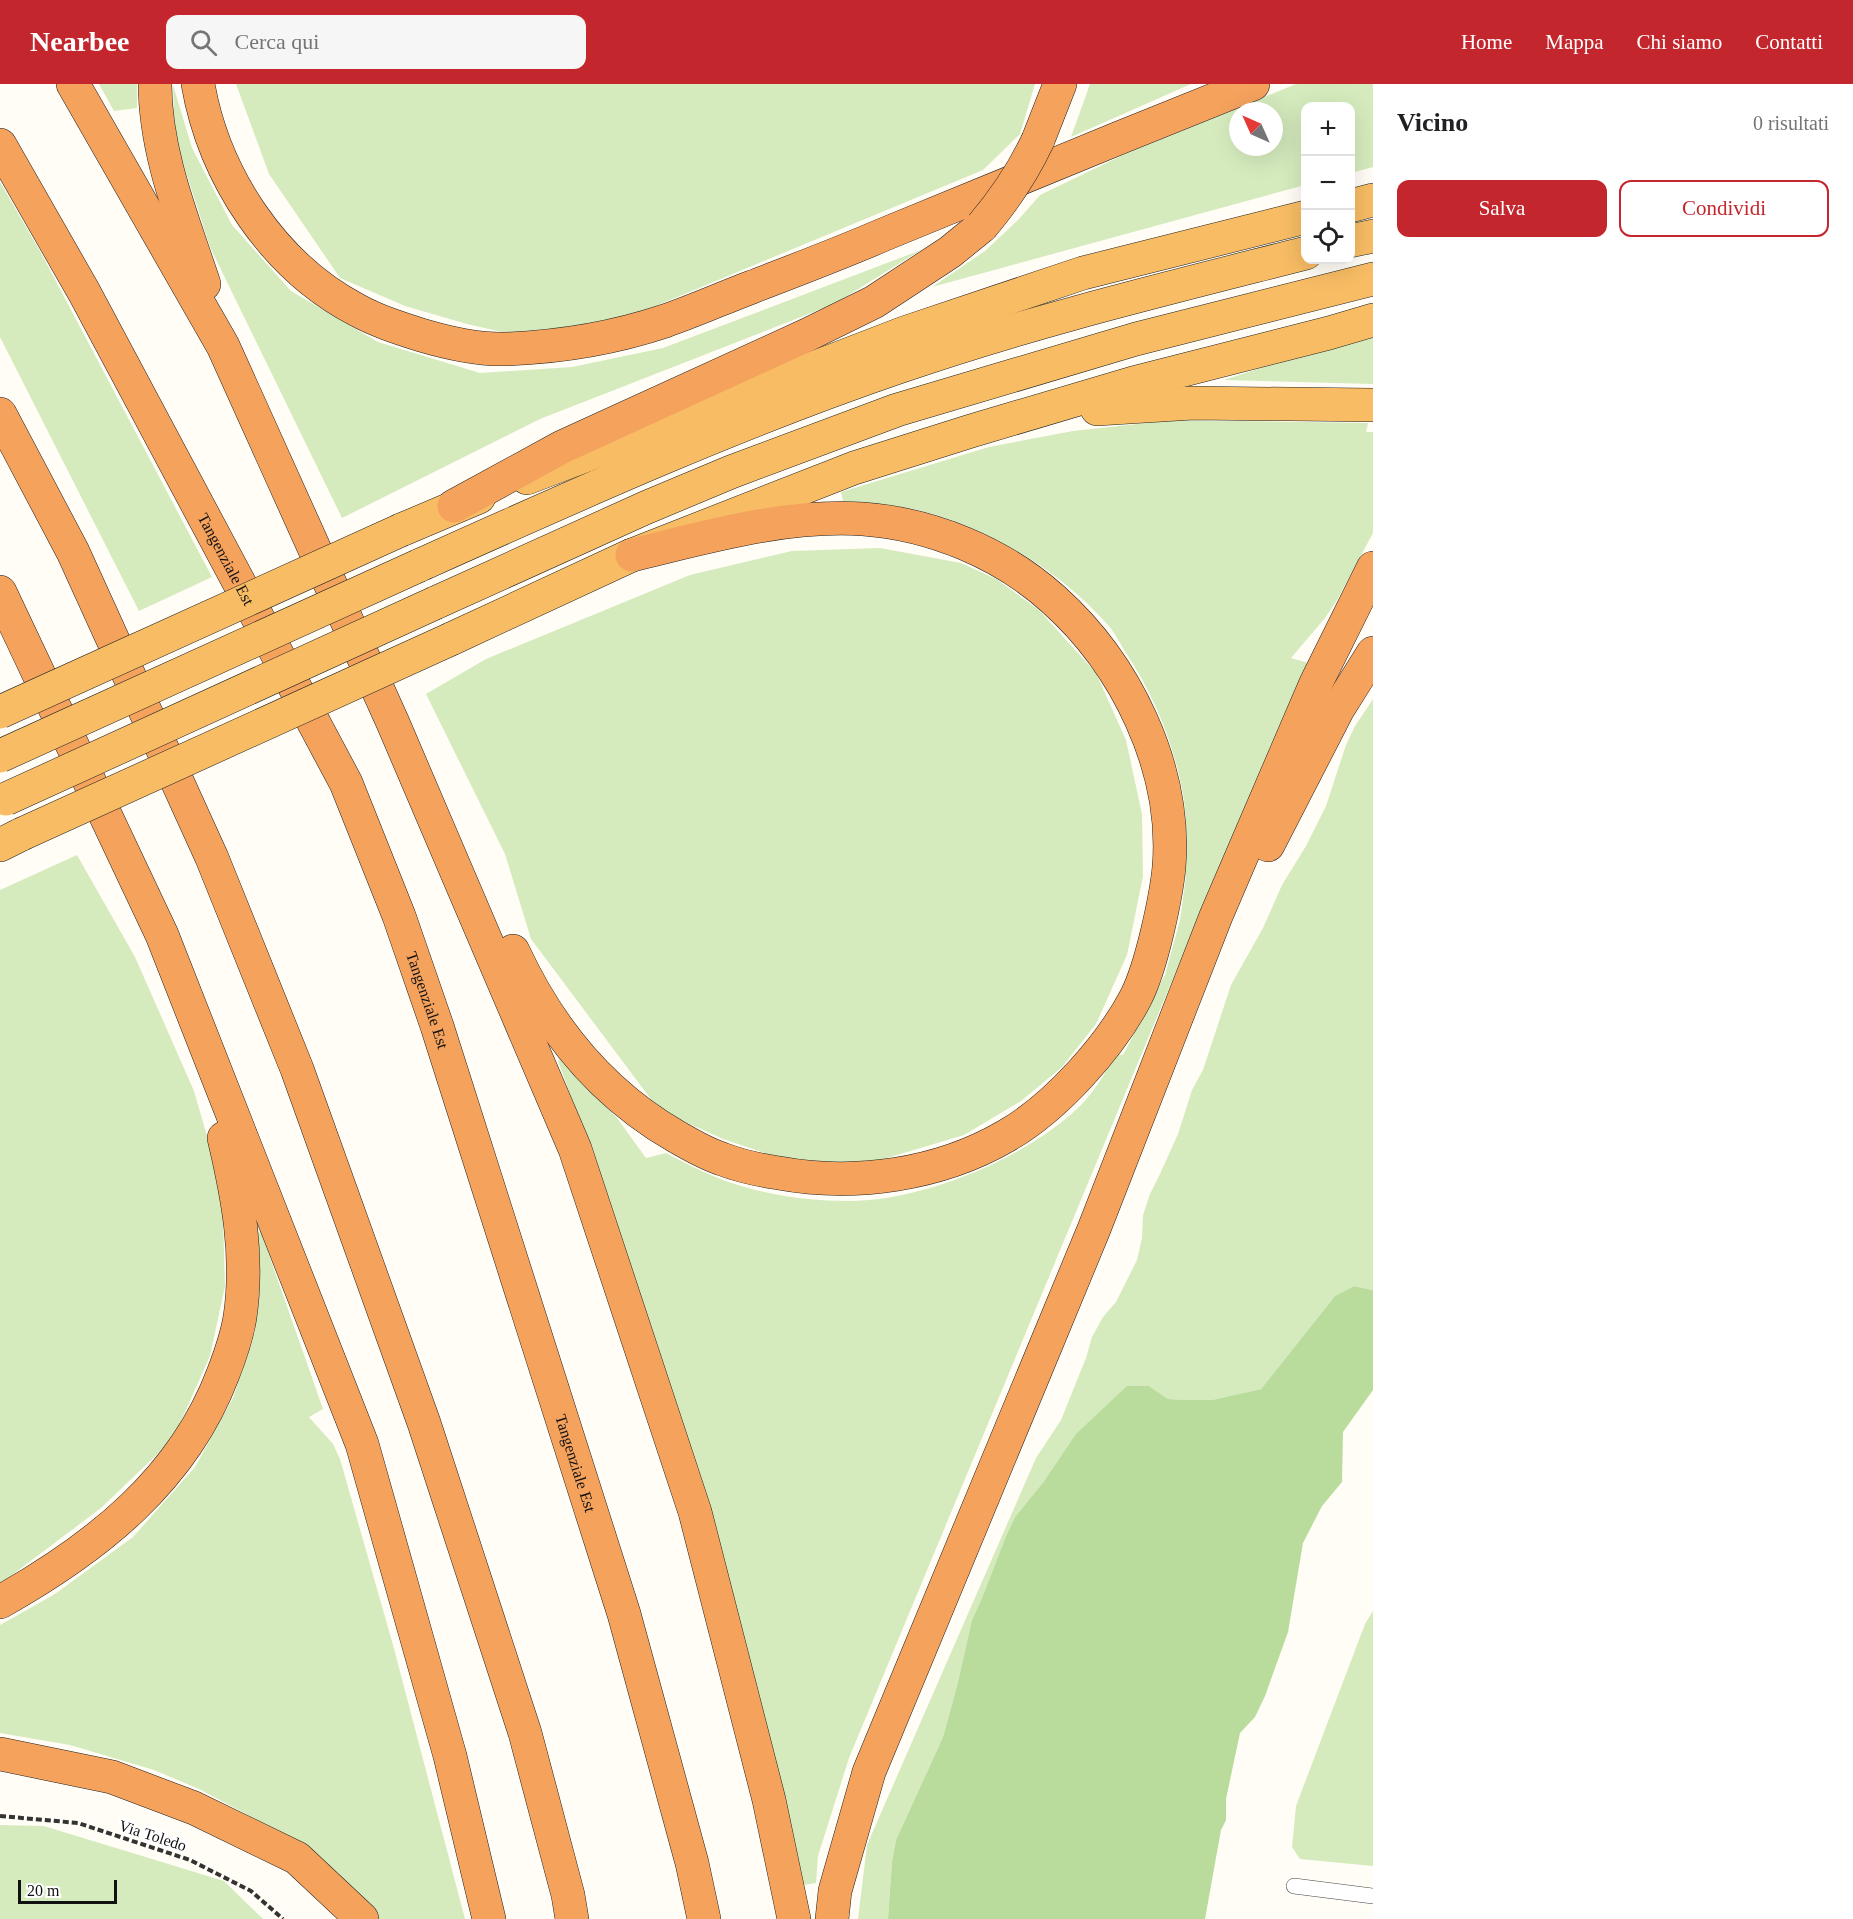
<!DOCTYPE html>
<html lang="it">
<meta charset="utf-8">
<style>
:root{--surface:#fff;--page:#f6f6f6;--text:#202124;--muted:#757577;--line:#e0e0e0;--accent:#c4262e}
body{margin:0;font-family:Georgia,serif;background:var(--page);color:var(--text)}
.controls{position:absolute;right:18px;top:18px;display:grid;overflow:hidden;border-radius:12px;box-shadow:0 6px 24px #0002}
.controls button{width:54px;height:54px;display:grid;place-items:center;padding:0;border:0;border-bottom:2px solid var(--line);background:var(--surface);color:var(--text);font:30px sans-serif}
.compass{position:absolute;left:1229px;top:18px;width:54px;height:54px;border-radius:50%;background:var(--surface);box-shadow:0 6px 24px #0002;rotate:315deg}
.scale{position:absolute;left:18px;bottom:15px;width:99px;box-sizing:border-box;padding-left:6px;border:3px solid #111;border-top:0;font-size:16px;line-height:21px;white-space:nowrap;color:#111;-webkit-text-stroke:4px #fff;paint-order:stroke}
.list{margin:0;padding:0;list-style:none}
h2{display:flex;justify-content:space-between;align-items:center;height:78px;margin:0;padding:0 24px;font-size:26px}
h2 small{font-size:20px;font-weight:400;color:var(--muted)}
.actions{display:flex;gap:12px;padding:18px 24px}
.actions a{flex:1;padding:14px 0;border:2px solid var(--accent);border-radius:12px;text-align:center;font-size:21px;color:var(--accent)}
.actions .main{background:var(--accent);color:#fff}
.icon{flex:none;width:33px;height:33px;fill:none;stroke:currentColor;stroke-width:2;stroke-linecap:round;stroke-linejoin:round}
.map{position:relative;flex:none;width:1373px;height:1835px;overflow:hidden}
header{display:flex;align-items:center;gap:36px;box-sizing:border-box;height:84px;padding:0 30px;background:var(--accent);color:#fff}
header strong{font-size:28px}
nav{display:flex;gap:33px;margin-inline-start:auto;font-size:21px}
.search{width:420px;height:54px;background:var(--page);display:flex;align-items:center;gap:15px;box-sizing:border-box;padding:0 21px;border-radius:12px;color:var(--muted);font-size:22px}
main{display:flex}
aside{flex:1;background:var(--surface)}
.map>svg:first-child{display:block}
.green{fill:#d5ebbd;fill-rule:evenodd}
.forest{fill:#b9dc9c}
.lines{fill:none;stroke-linecap:round;stroke-linejoin:round}
.service-casing{stroke:#444;stroke-width:16}
.trunk-casing{stroke:#222;stroke-width:34}
.motorway-casing{stroke:#222;stroke-width:34}
.path{stroke:#333;stroke-width:4;stroke-dasharray:6 3;stroke-linecap:butt}
.service{stroke:#fff;stroke-width:15}
.trunk{stroke:#f7bc64;stroke-width:33}
.motorway{stroke:#f5a25d;stroke-width:33}
.trunk-bridge-casing{stroke:#222;stroke-width:34;stroke-linecap:butt}
.motorway-bridge-casing{stroke:#222;stroke-width:34;stroke-linecap:butt}
.trunk-bridge{stroke:#f7bc64;stroke-width:33}
.motorway-bridge{stroke:#f5a25d;stroke-width:33}
.labels{text-anchor:middle;stroke-width:6;stroke-linejoin:round;paint-order:stroke}
.street-label{font-size:16px;fill:#111;stroke:#fff}
</style>
<header>
<strong>Nearbee</strong>
<div class="search"><svg class="icon" aria-label="search" viewBox="0 0 24 24"><circle cx="10" cy="10" r="6"/><path d="M15 15l6 6"/></svg>Cerca qui</div>
<nav><a>Home</a><a>Mappa</a><a>Chi siamo</a><a>Contatti</a></nav>
</header>
<main>
<div class="map">
<svg width="1373" height="1835" viewBox="0 0 1373 1835">
<rect width="100%" height="100%" fill="#fffdf5"/>
<g class="green">
<polygon points="99,0 137,0 137,24 114,27"/>
<polygon points="236,0 1035,0 1020,50 983,86 634,231 520,252 467,240 405,222 340,194 269,90"/>
<polygon points="1090,0 1191,0 1071,53"/>
<path d="M1296 0H1373V83L1351 89 1350 22H1306L1305 101 932 203 985 167 1019 135 1040 111 1125 70ZM1238 27H1274V63H1238Z"/>
<polygon points="173,1 192,64 232,141 291,207 378,258 480,289 572,283 663,264 921,166 834,220 540,335 342,434 210,163 175,54"/>
<polygon points="0,98 41,169 212,493 139,527 0,253"/>
<polygon points="1373,247 1373,300 1224,296"/>
<path d="M1174 336 1368 339 1366 348H1373V449L1337 516 1325 534 1291 574 1308 579 1184 868 849 1674 818 1772 816 1799 804 1801 696 1394 658 1262 584 1048 558 977 560 975 617 1034 646 1074 666 1069C691 1082 717 1096 745 1103 778 1113 815 1117 849 1117 924 1117 1030 1073 1083 1019 1096 1005 1107 986 1117 970L1123 971 1165 891 1180 836 1186 793 1183 792C1185 765 1188 737 1183 710 1174 660 1155 614 1128 572 1121 562 1116 550 1108 541 1062 489 999 450 933 430 904 422 874 419 843 417L841 408 989 363 1073 347Z"/>
<polygon points="880,464 961,479 996,495 1039,526 1096,589 1126,656 1142,730 1143,792 1127,871 1096,940 1062,983 1021,1017 964,1051 877,1077 806,1083 723,1055 659,1026 531,855 505,770 426,610 486,575 690,491 792,467"/>
<polygon points="1373,615 1373,1206 1354,1202 1335,1212 1261,1305 1212,1316 1190,1316 1168,1315 1149,1302 1045,1396 1015,1433 1006,1452 982,1514 972,1536 957,1602 943,1653 896,1756 892,1778 888,1835 858,1835 867,1761 1036,1374 1061,1336 1086,1274 1092,1253 1103,1233 1116,1218 1137,1176 1142,1154 1143,1131 1150,1110 1160,1090 1178,1050 1192,1006 1203,986 1231,901 1263,844 1282,801 1306,762 1326,722 1346,661 1355,642"/>
<polygon points="77,771 135,873 194,1007 222,1104 225,1202 210,1272 173,1355 101,1424 0,1500 0,806"/>
<polygon points="261,1148 323,1325 309,1333 333,1360 340,1375 393,1561 465,1835 379,1835 338,1795 303,1765 248,1731 199,1705 154,1686 70,1661 0,1649 0,1541 55,1510 133,1453 195,1383 233,1314 255,1247 258,1205 256,1149"/>
<polygon points="1373,1527 1373,1782 1300,1775 1292,1763 1296,1722 1365,1540"/>
<polygon points="0,1741 44,1742 224,1797 263,1835 0,1835"/>
</g>
<polygon class="forest" points="1354,1202 1373,1206 1373,1306 1343,1348 1342,1398 1322,1422 1303,1459 1288,1548 1265,1612 1255,1633 1240,1649 1226,1715 1226,1736 1221,1746 1205,1835 888,1835 892,1778 896,1756 943,1653 957,1602 972,1536 982,1514 1006,1452 1015,1433 1045,1396 1076,1350 1127,1302 1149,1302 1168,1315 1190,1316 1212,1316 1261,1305 1335,1212"/>
<g class="lines">
<defs>
<polyline id="service" points="1294,1802 1373,1812"/>
<g id="trunk">
<polyline points="1350,122 1373,116"/>
<polyline points="1350,157 1373,152"/>
<polyline points="1097,325 1193,319 1373,321"/>
<polyline points="527,394 904,249 1083,189 1306,133"/>
<polyline points="401,446 479,413"/>
<path d="M418 482C576 411 735 339 899 283 1032 237 1169 204 1306 169"/>
<polyline points="435,519 645,424 731,388 897,326 1136,255 1373,195"/>
<polyline points="451,555 632,471 854,384 971,347 1133,299 1329,249 1373,236"/>
<polyline points="0,761 22,750"/>
</g>
<g id="motorway">
<polyline points="73,0 223,262 393,639 575,1065 695,1428 769,1716 794,1835"/>
<path d="M155 0C155 69 183 136 204 200"/>
<path d="M198 0C214 92 273 182 357 226 377 237 399 244 421 251 448 259 478 266 506 265 560 263 614 254 665 237 694 227 723 214 752 203 796 186 841 169 885 150 1007 100 1130 49 1253 0"/>
<polyline points="1038,56 1060,0"/>
<path id="s1" d="M0 61 84 208 346 699 399 832 437 942 624 1530 692 1779 704 1835"/>
<polyline points="0,330 73,468 212,774 297,985 424,1339 525,1649 568,1811 572,1835"/>
<polyline points="454,422 562,363 807,251 874,218 950,168 982,142"/>
<polyline points="0,508 162,851 362,1360 450,1672 489,1835"/>
<polyline points="1268,761 1338,625 1373,569"/>
<path d="M513 867C549 945 602 1010 677 1053 691 1061 706 1070 722 1075 740 1082 759 1086 779 1089 854 1103 939 1091 1006 1052 1055 1024 1110 963 1136 913 1146 893 1152 870 1157 849 1162 828 1167 805 1169 783 1177 684 1126 580 1053 515 1002 469 932 440 863 435 785 430 707 453 632 471"/>
<path d="M0 1518C96 1464 183 1396 223 1290 230 1272 237 1252 240 1233 249 1172 238 1113 224 1054"/>
<polyline points="0,1670 112,1693 194,1724 297,1774 362,1835"/>
<polyline points="832,1835 835,1807 869,1688 1094,1145 1216,832 1316,599 1373,484"/>
</g>
</defs>
<use href="#service" class="service-casing"/>
<use href="#trunk" class="trunk-casing"/>
<use href="#motorway" class="motorway-casing"/>
<polyline class="path" points="0,1732 78,1739 190,1776 251,1807 283,1835"/>
<use href="#service" class="service"/>
<use href="#trunk" class="trunk"/>
<use href="#motorway" class="motorway"/>
<defs>
<g id="trunk-bridge">
<polyline points="0,628 401,446"/>
<polyline points="0,672 418,482"/>
<polyline points="6,715 435,519"/>
<polyline points="22,750 451,555"/>
</g>
<path id="motorway-bridge" d="M982 142C1005 115 1023 88 1038 56"/>
</defs>
<use href="#trunk-bridge" class="trunk-bridge-casing"/>
<use href="#motorway-bridge" class="motorway-bridge-casing"/>
<use href="#trunk-bridge" class="trunk-bridge"/>
<use href="#motorway-bridge" class="motorway-bridge"/>
</g>
<g class="labels">
<g class="street-label">
<text dy="6" stroke="none"><textPath href="#s1" startOffset="472">Tangenziale Est</textPath></text>
<text dy="6" stroke="none"><textPath href="#s1" startOffset="958">Tangenziale Est</textPath></text>
<text dy="6" stroke="none"><textPath href="#s1" startOffset="1444">Tangenziale Est</textPath></text>
<text transform="translate(153 1751) rotate(18)" y="6">Via Toledo</text>
</g>
</g>
</svg>
<div class="controls">
<button>+</button>
<button>−</button>
<button><svg class="icon" aria-label="locate" viewBox="0 0 24 24"><circle cx="12" cy="12" r="6"/><path d="M12 2v4M12 18v4M2 12h4M18 12h4"/></svg></button>
</div>
<svg class="compass" viewBox="-18 -18 36 36"><path d="M0-13l5 13h-10z" fill="#e53935"/><path d="M0 13l5-13h-10z" fill="#757577"/></svg>
<div class="scale">20 m</div>
</div>
<aside>
<h2>Vicino<small>0 risultati</small></h2>
<ul class="list">
</ul>
<div class="actions"><a class="main">Salva</a><a>Condividi</a></div>
</aside>
</main>
